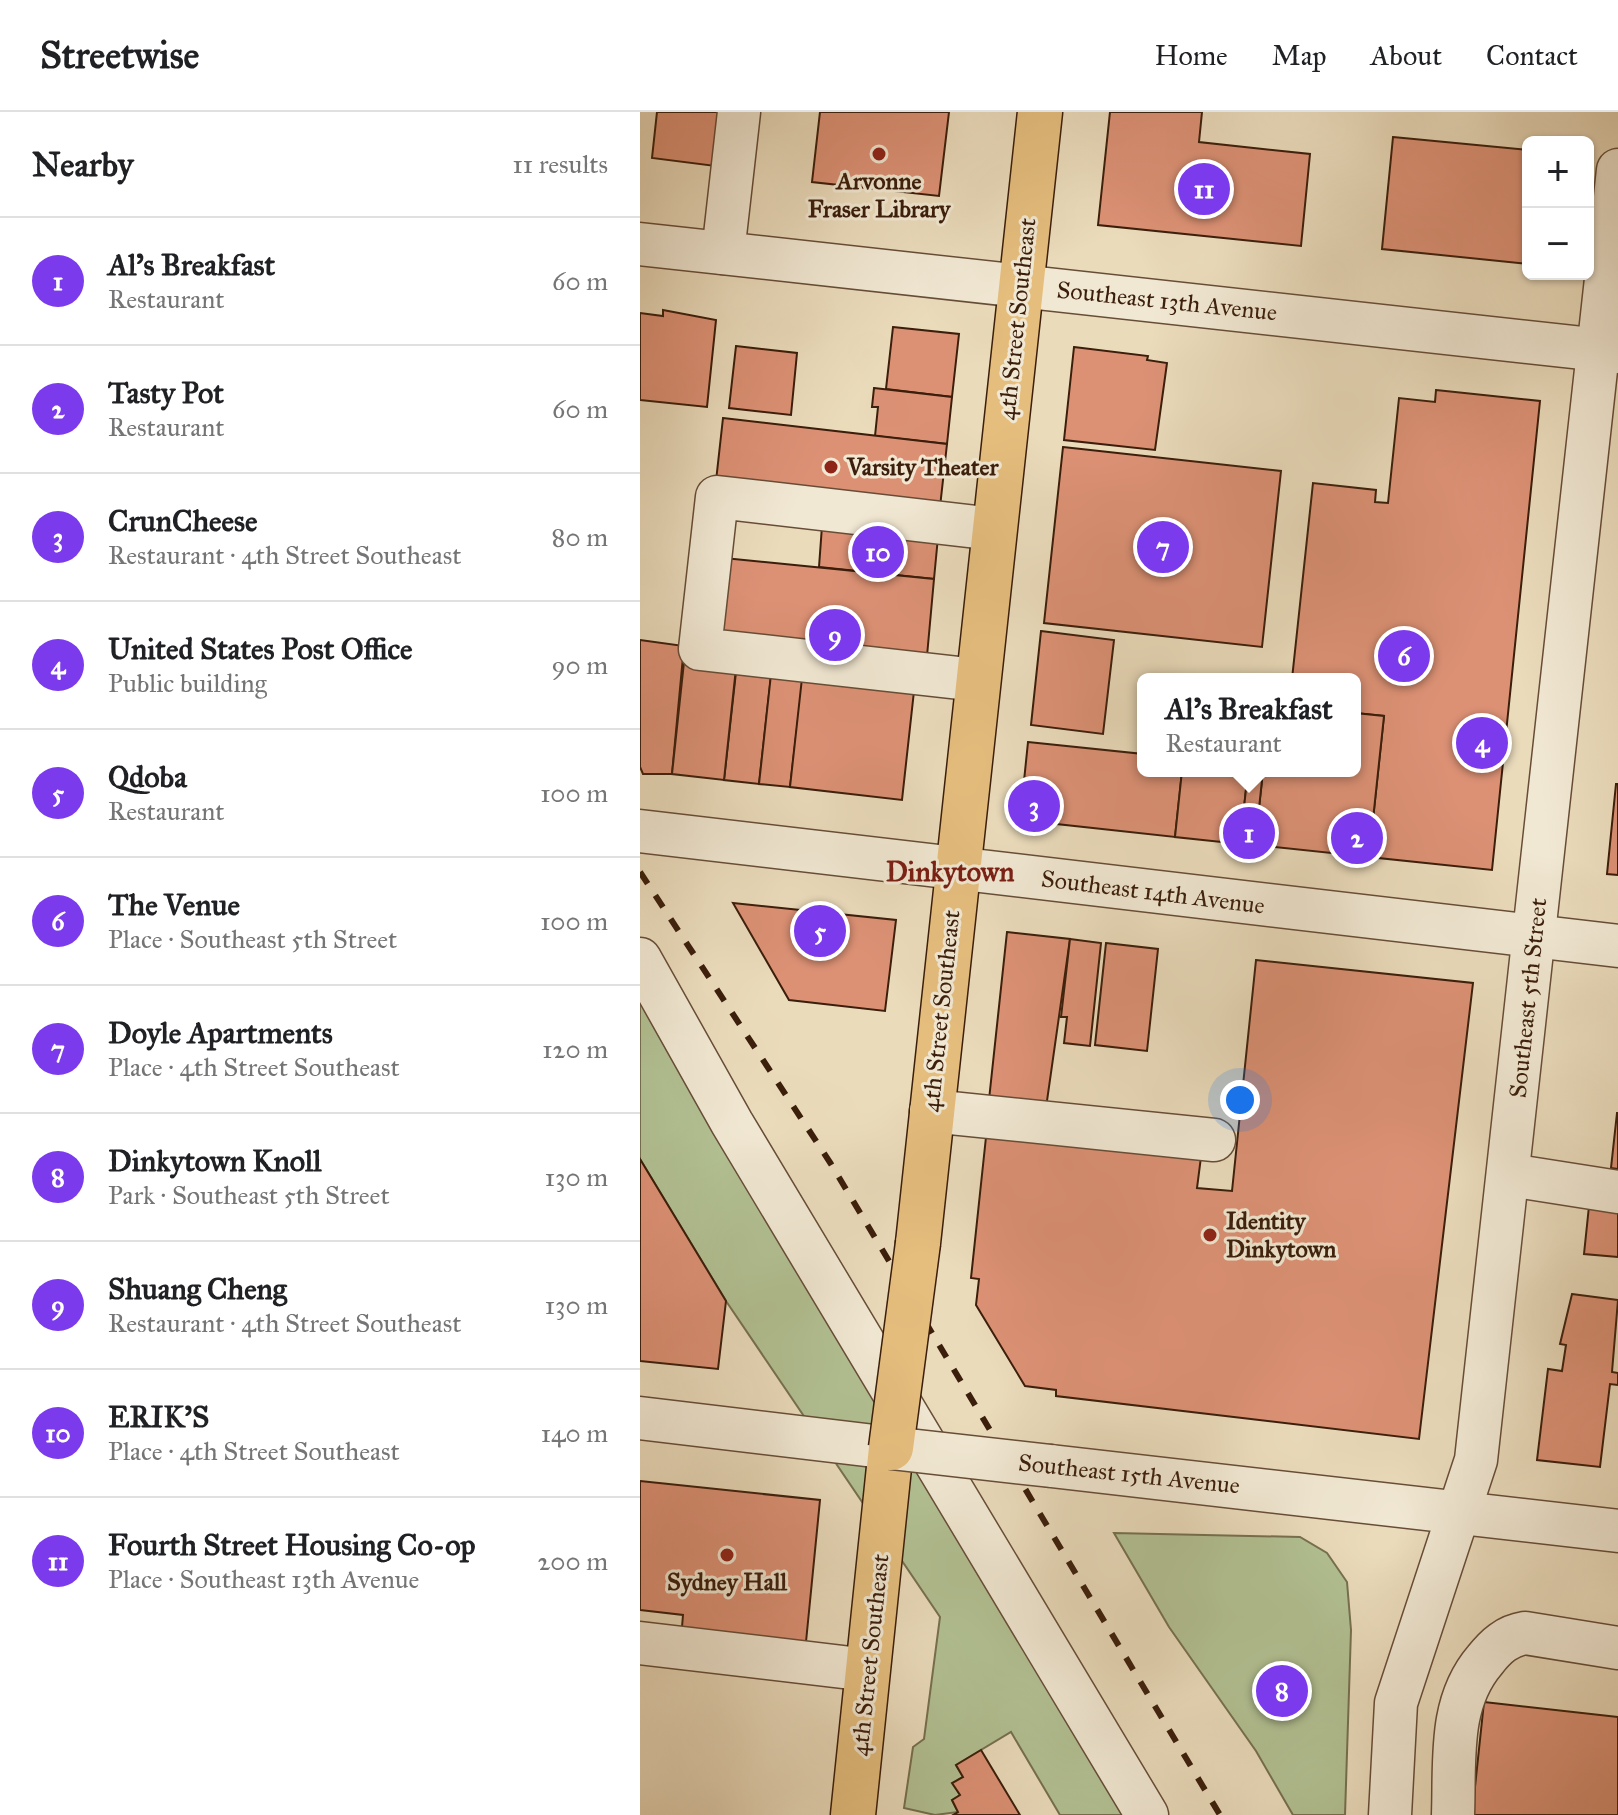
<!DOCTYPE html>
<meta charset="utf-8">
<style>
:root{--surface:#fff;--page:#f2f2f2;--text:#202124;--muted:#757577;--line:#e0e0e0;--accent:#7c3aed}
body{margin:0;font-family:"IM FELL Great Primer",serif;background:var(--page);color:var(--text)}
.controls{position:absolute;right:24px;top:24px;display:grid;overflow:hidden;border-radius:12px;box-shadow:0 2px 6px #0004}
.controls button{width:72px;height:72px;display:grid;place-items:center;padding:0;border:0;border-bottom:2px solid var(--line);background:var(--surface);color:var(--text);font:40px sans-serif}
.you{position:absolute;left:600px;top:988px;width:28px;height:28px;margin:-20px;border:6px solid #fff;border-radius:50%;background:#1a73e8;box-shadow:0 0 0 12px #1a73e833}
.badge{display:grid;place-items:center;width:52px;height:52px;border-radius:50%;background:var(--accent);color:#fff;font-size:26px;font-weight:700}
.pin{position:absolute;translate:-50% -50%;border:4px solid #fff;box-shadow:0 2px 8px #0006}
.popup{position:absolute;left:497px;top:561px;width:224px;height:104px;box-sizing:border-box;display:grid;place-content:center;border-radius:12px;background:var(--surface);filter:drop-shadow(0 2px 6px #0005);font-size:26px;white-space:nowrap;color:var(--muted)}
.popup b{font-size:30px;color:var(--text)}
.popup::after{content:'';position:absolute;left:50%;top:100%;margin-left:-16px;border:16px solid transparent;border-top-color:var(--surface)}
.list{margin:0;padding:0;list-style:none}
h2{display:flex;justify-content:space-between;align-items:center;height:104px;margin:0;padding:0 32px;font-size:34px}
h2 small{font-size:26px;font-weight:400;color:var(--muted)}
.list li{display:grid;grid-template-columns:52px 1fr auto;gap:24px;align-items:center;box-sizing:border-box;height:128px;padding:0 32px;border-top:2px solid var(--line)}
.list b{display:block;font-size:30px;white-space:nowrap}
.list p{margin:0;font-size:26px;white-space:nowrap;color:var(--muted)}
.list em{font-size:26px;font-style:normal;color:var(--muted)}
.map{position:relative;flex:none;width:978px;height:1703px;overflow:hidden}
header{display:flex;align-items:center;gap:48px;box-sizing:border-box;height:112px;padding:0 40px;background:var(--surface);border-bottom:2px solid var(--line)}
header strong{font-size:38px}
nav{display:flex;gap:44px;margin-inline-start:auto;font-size:28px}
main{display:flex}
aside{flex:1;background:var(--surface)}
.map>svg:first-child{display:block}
.green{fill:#b2c193;stroke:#76704f;stroke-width:2}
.building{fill:#dc9175;stroke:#3b1e0b;stroke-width:2}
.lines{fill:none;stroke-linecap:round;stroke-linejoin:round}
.minor-casing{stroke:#674d37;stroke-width:45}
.major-casing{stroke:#3b1e0b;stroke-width:47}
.minor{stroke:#f1e8d3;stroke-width:42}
.major{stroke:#e5be7e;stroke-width:44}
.rail{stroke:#3b1e0b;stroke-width:6;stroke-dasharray:14 14;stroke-linecap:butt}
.minor-bridge-casing{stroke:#674d37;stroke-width:45;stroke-linecap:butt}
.major-bridge-casing{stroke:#3b1e0b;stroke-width:47;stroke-linecap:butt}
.minor-bridge{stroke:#f1e8d3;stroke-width:42}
.major-bridge{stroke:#e5be7e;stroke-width:44}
.poi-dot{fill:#8f2418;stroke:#f1e8d3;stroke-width:3}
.labels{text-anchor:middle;stroke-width:6;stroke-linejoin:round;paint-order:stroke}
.poi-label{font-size:24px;font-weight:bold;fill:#3b1e0b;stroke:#f1e8d3}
.street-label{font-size:24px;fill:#3b1e0b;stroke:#f1e8d3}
.quarter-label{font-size:28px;font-weight:bold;fill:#7a1f14;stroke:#f1e8d3}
</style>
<header>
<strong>Streetwise</strong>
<nav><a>Home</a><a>Map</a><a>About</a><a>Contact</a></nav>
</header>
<main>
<aside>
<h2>Nearby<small>11 results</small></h2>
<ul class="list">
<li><span class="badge">1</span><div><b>Al's Breakfast</b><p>Restaurant</p></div><em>60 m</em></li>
<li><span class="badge">2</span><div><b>Tasty Pot</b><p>Restaurant</p></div><em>60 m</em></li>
<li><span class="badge">3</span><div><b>CrunCheese</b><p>Restaurant · 4th Street Southeast</p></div><em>80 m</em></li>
<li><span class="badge">4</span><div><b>United States Post Office</b><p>Public building</p></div><em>90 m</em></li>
<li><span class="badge">5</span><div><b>Qdoba</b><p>Restaurant</p></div><em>100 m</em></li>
<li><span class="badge">6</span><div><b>The Venue</b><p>Place · Southeast 5th Street</p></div><em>100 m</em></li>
<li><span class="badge">7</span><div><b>Doyle Apartments</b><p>Place · 4th Street Southeast</p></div><em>120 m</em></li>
<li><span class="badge">8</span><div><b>Dinkytown Knoll</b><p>Park · Southeast 5th Street</p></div><em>130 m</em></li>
<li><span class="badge">9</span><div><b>Shuang Cheng</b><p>Restaurant · 4th Street Southeast</p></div><em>130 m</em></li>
<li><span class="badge">10</span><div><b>ERIK'S</b><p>Place · 4th Street Southeast</p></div><em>140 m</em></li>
<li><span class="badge">11</span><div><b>Fourth Street Housing Co-op</b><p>Place · Southeast 13th Avenue</p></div><em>200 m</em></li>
</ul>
</aside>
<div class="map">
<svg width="978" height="1703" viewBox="0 0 978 1703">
<rect width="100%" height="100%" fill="#eadbbb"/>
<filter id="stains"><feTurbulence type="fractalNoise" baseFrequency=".0025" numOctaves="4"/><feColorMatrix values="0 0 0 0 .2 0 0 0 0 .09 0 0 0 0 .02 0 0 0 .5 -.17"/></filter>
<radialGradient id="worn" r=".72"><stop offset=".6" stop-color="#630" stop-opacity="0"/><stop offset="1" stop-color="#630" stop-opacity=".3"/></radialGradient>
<g class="green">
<polygon points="0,884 485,1703 420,1703 371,1620 316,1653 323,1665 313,1671 320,1683 312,1688 318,1700 295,1703 264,1696 273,1635 284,1627 300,1505 86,1189 0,1047"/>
<polygon points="474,1421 660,1425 687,1441 707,1470 711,1518 705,1703 653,1703 616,1639 529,1515"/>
</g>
<g class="building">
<polygon points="17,0 82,0 75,54 12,46"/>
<polygon points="180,0 309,0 299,84 172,70"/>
<polygon points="470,0 562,0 559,30 670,42 661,134 458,113"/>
<polygon points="753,25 888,38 888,152 742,137"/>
<polygon points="23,198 76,208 67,295 0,288 0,201 23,204"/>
<polygon points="253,215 319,222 312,285 246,277"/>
<polygon points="96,234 157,241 151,303 89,296"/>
<polygon points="434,235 508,244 507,248 527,251 515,338 424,328"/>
<polygon points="234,276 312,285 307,332 235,324 238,295 232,295"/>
<polygon points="796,278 900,289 852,758 729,745 744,604 715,601 715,567 652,567 673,371 736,378 735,390 748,391 759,286 795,290"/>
<polygon points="83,306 307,332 299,404 75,378"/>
<polygon points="423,335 641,359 622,535 404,511"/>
<polygon points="182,414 298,425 294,467 179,455"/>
<polygon points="84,446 294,467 286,555 76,535"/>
<polygon points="401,519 474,528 463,622 391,613"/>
<polygon points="0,528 44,534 32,662 3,662 0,655"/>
<polygon points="98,542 133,546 119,672 84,668"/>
<polygon points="44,550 96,556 84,668 32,662"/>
<polygon points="132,553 164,557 150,675 119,672"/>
<polygon points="163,557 275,570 262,688 150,675"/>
<polygon points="715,601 744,604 729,745 615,733 623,659 715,659"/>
<polygon points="388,630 503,642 503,659 542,659 535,725 380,708"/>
<polygon points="542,659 608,659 600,732 535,725"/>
<polygon points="608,659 623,659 615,733 600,732"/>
<polygon points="976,672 978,672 978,763 967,762"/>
<polygon points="93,791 256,808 245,899 149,888"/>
<polygon points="367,820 430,827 405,1003 348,997"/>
<polygon points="430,827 461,831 450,934 424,931 427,905 421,905"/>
<polygon points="466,831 518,837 507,939 455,933"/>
<polygon points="616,848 833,871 779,1327 416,1284 416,1278 385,1274 336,1193 339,1167 331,1166 346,1025 561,1045 557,1076 592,1079"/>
<polygon points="977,1001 978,1001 978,1057 971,1056"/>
<polygon points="0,1047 86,1189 78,1257 0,1249"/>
<polygon points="978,1087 978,1145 944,1142 949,1094"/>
<polygon points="932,1182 978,1188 972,1260 978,1261 978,1273 970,1272 960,1355 897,1348 908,1257 922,1259 926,1233 920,1232"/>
<polygon points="0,1369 180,1388 165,1540 41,1527 43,1503 0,1498"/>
<polygon points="844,1590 978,1605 978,1703 832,1703"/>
<polygon points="341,1638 380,1703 313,1703 318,1700 312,1688 320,1683 312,1671 323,1665 316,1653"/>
</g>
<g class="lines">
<defs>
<g id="minor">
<polyline points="0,132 978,240"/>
<polyline points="83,141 99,0"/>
<polyline points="337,568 60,537 77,385 354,417"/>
<polyline points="0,719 978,834"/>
<polyline points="0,847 92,1011 507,1703"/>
<polyline points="291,999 574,1028"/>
<polyline points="870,1063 978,1080"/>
<polyline points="0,1306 251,1336"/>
<polyline points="411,1354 978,1419"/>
<polyline points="0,1531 228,1558"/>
<polyline points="750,1703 756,1591 836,1348 978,58"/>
<path d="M813 1703C815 1649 808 1591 845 1548 856 1534 867 1524 885 1521L978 1536"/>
</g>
<g id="major">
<polyline points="278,1131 400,0"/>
<polyline points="213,1703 251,1336"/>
</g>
</defs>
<use href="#minor" class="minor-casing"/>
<use href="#major" class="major-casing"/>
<use href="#minor" class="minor"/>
<use href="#major" class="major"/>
<polyline class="rail" points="0,760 191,1052 580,1703"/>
<defs>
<polyline id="minor-bridge" points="251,1336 411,1354"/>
<polyline id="major-bridge" points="251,1336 278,1131"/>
</defs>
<use href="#minor-bridge" class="minor-bridge-casing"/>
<use href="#major-bridge" class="major-bridge-casing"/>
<use href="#minor-bridge" class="minor-bridge"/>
<use href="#major-bridge" class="major-bridge"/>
</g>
<g class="poi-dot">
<circle cx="239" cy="42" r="8"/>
<circle cx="191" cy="355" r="8"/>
<circle cx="570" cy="1123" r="8"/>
<circle cx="87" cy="1443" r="8"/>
</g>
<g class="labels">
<g class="poi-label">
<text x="239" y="77">Arvonne<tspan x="239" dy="28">Fraser Library</tspan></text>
<text x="207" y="363" text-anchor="start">Varsity Theater</text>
<text x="586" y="1117" text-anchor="start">Identity<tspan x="586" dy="28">Dinkytown</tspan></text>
<text x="87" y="1478">Sydney Hall</text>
</g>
<g class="street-label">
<text transform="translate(527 189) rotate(6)" y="8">Southeast 13th Avenue</text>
<text transform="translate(377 207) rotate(-84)" y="8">4th Street Southeast</text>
<text transform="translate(513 780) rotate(7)" y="8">Southeast 14th Avenue</text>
<text transform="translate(888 886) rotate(-84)" y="8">Southeast 5th Street</text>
<text transform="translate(301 899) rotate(-84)" y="8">4th Street Southeast</text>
<text transform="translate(489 1362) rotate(6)" y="8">Southeast 15th Avenue</text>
<text transform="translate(230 1543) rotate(-84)" y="8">4th Street Southeast</text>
</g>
<g class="quarter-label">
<text x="310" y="769">Dinkytown</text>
</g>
</g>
<rect width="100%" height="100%" filter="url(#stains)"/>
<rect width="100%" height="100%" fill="url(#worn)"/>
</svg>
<div class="controls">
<button>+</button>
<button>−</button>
</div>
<div class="you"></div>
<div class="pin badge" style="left:609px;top:721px">1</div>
<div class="popup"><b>Al's Breakfast</b>Restaurant</div>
<div class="pin badge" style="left:717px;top:726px">2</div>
<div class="pin badge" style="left:394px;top:694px">3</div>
<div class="pin badge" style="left:842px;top:631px">4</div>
<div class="pin badge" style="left:180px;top:819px">5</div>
<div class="pin badge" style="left:764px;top:544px">6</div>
<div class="pin badge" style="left:523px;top:435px">7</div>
<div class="pin badge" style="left:642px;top:1579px">8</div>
<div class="pin badge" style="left:195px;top:523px">9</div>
<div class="pin badge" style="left:238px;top:440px">10</div>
<div class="pin badge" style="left:564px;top:77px">11</div>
</div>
</main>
